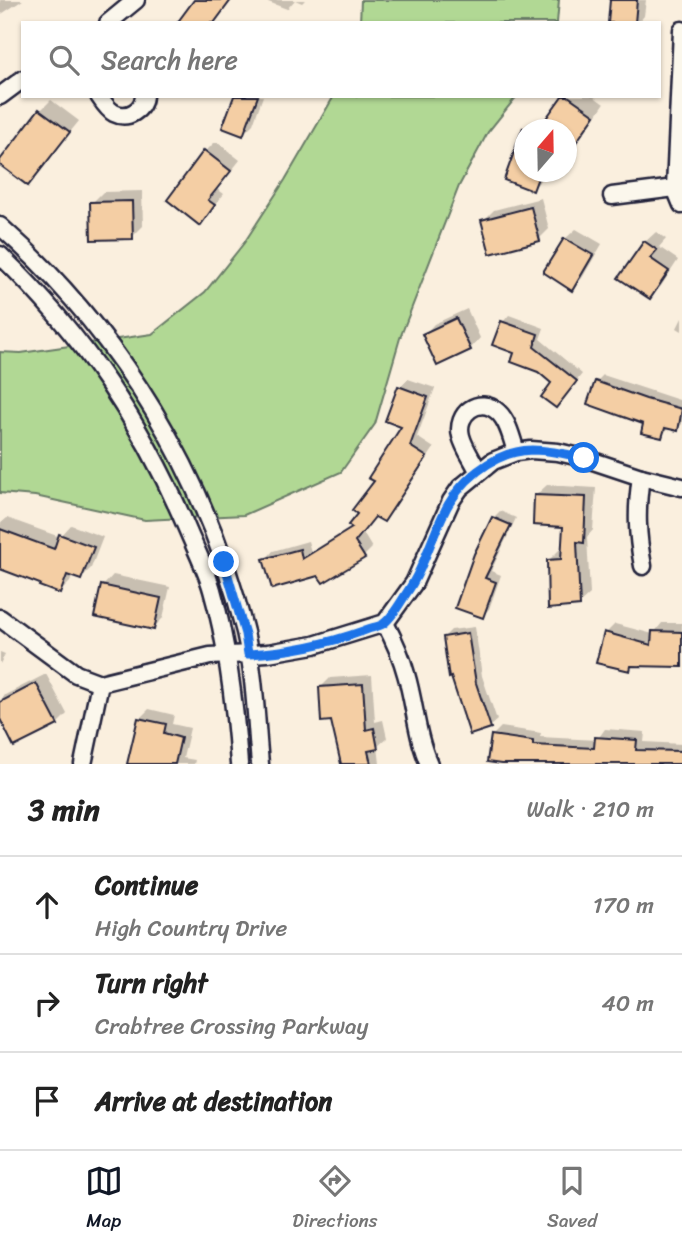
<!DOCTYPE html>
<meta charset="utf-8">
<style>
:root{--surface:#fff;--page:#f6f6f6;--text:#222;--muted:#767676;--line:#e0e0e0;--accent:#111827}
body{margin:0;font-family:Sriracha,sans-serif;background:var(--page);color:var(--text)}
.compass{position:absolute;left:514px;top:119px;width:63px;height:63px;border-radius:50%;background:var(--surface);box-shadow:0 2px 5px #0004;rotate:20deg}
.stop{position:absolute;width:21px;height:21px;margin:-16px;border:5px solid #1a73e8;border-radius:50%;background:#fff}
.stop.end{background:#1a73e8;border-color:#fff;box-shadow:0 2px 7px #0008}
.list{margin:0;padding:0;list-style:none}
h2{display:flex;justify-content:space-between;align-items:center;height:91px;margin:0;padding:0 28px;font-size:30px}
h2 small{font-size:23px;font-weight:400;color:var(--muted)}
.list li{display:grid;grid-template-columns:46px 1fr auto;gap:21px;align-items:center;box-sizing:border-box;height:98px;padding:0 28px;border-top:2px solid var(--line)}
.list b{display:block;font-size:26px;white-space:nowrap}
.list p{margin:0;font-size:23px;white-space:nowrap;color:var(--muted)}
.list em{font-size:23px;font-style:normal;color:var(--muted)}
.icon{flex:none;width:38px;height:38px;fill:none;stroke:currentColor;stroke-width:2;stroke-linecap:round;stroke-linejoin:round}
.map{position:relative;flex:none;width:682px;height:764px;overflow:hidden}
.search{position:absolute;background:var(--surface);box-shadow:0 2px 5px #0004;left:21px;right:21px;top:21px;height:77px;display:flex;align-items:center;gap:18px;box-sizing:border-box;padding:0 24px;border-radius:0px;color:var(--muted);font-size:26px}
.sheet{height:385px;background:var(--surface)}
nav{display:flex;justify-content:space-around;align-items:center;box-sizing:border-box;height:98px;border-top:2px solid var(--line);background:var(--surface);font-size:19px;color:var(--muted)}
nav a{display:grid;justify-items:center;gap:4px}
nav .on{color:var(--accent)}
.map>svg:first-child{display:block}
.green{fill:#b1d894;stroke:#6a7d68;stroke-width:2}
.shadow{fill:#0003}
.building{fill:#f4cea4;stroke:#22223b;stroke-width:2}
.lines{fill:none;stroke-linecap:round;stroke-linejoin:round}
.street-casing{stroke:#22223b;stroke-width:21}
.street{stroke:#fbf7ec;stroke-width:16}
.route{stroke:#1a73e8;stroke-width:9}
</style>
<div class="map">
<svg width="682" height="764" viewBox="0 0 682 764">
<rect width="100%" height="100%" fill="#faefde"/>
<filter id="ink" filterUnits="userSpaceOnUse"><feTurbulence type="fractalNoise" baseFrequency=".0143" numOctaves="2"/><feDisplacementMap in="SourceGraphic" scale="14" xChannelSelector="R" yChannelSelector="G"/><feConvolveMatrix kernelMatrix="1 2 1 2 8 2 1 2 1" color-interpolation-filters="sRGB"/></filter>
<g filter="url(#ink)">
<g class="green">
<polygon points="361,0 559,0 557,23 360,23"/>
<polygon points="334,96 517,96 488,132 459,186 400,338 375,424 341,472 244,515 145,520 35,496 0,493 0,352 21,353 152,334 205,292 244,243 285,180"/>
</g>
<g class="shadow">
<polygon points="0,0 23,0 0,15"/>
<polygon points="263,0 305,0 302,3 295,0 287,9"/>
<polygon points="612,0 646,0 644,16 638,23 609,23"/>
<polygon points="235,96 263,96 253,124 243,134"/>
<polygon points="564,96 593,96 604,104 584,133 574,144 566,130"/>
<polygon points="51,100 79,121 28,184 41,110"/>
<polygon points="524,138 524,172 543,172 539,182 532,189 506,179 518,145"/>
<polygon points="214,143 218,143 240,160 217,189 224,194 200,223 203,154"/>
<polygon points="142,191 143,226 132,237 92,203 103,192"/>
<polygon points="541,198 549,229 539,239 483,221 494,210"/>
<polygon points="576,229 602,244 582,278 571,289 565,239"/>
<polygon points="656,232 666,239 659,247 678,260 661,286 650,297 645,242"/>
<polygon points="467,309 480,338 470,349 424,335 434,324"/>
<polygon points="509,315 544,328 540,339 582,374 562,399 554,383 516,352 503,322"/>
<polygon points="682,318 682,331 677,328"/>
<polygon points="603,375 682,401 682,424 677,429 669,427 661,437 596,382"/>
<polygon points="408,379 435,388 417,437 434,448 392,511 383,520 376,515 363,533 372,548 364,556 319,574 265,560 273,551 308,541 311,552 353,526 404,426 400,387"/>
<polygon points="547,485 596,488 593,530 587,537 590,594 579,604 549,560 559,550 564,550 565,525 536,495"/>
<polygon points="500,511 516,518 491,571 501,575 489,609 482,616 457,607 493,518"/>
<polygon points="7,518 60,537 71,525 103,537 91,568 81,578 73,575 70,582 60,592 43,583 0,567 0,524"/>
<polygon points="113,575 170,587 163,618 153,628 103,586"/>
<polygon points="662,623 682,623 682,665 635,664 629,669 606,633 615,624 653,634"/>
<polygon points="475,627 482,676 497,720 490,726 444,637 451,630"/>
<polygon points="0,652 5,654 0,664"/>
<polygon points="46,674 67,714 57,724 0,715 0,701 5,695"/>
<polygon points="372,675 375,722 383,720 387,738 378,746 380,764 343,764 332,719 321,687 330,678"/>
<polygon points="149,709 174,715 172,724 190,728 183,758 195,760 194,764 131,764 140,718"/>
<polygon points="501,727 541,733 540,737 597,740 605,729 645,732 644,742 682,744 682,764 510,764 493,735"/>
</g>
<g class="building">
<polygon points="194,0 231,0 214,23 177,23"/>
<polygon points="610,0 637,0 635,23 608,23"/>
<polygon points="234,96 258,96 243,136 222,128"/>
<polygon points="562,96 568,96 595,115 566,157 566,130 550,130 542,124"/>
<polygon points="39,109 70,132 28,186 0,165 0,160"/>
<polygon points="523,127 524,172 540,172 533,191 504,180"/>
<polygon points="204,150 231,171 208,200 215,205 200,226 167,200"/>
<polygon points="132,201 133,239 91,240 90,202"/>
<polygon points="531,207 540,241 490,254 481,220"/>
<polygon points="564,238 593,255 572,291 543,272"/>
<polygon points="644,241 657,250 650,258 669,271 650,299 618,278"/>
<polygon points="456,318 471,350 437,366 422,334"/>
<polygon points="501,321 538,334 534,347 577,381 556,408 541,397 551,383 538,372 511,362 514,353 492,345"/>
<polygon points="595,381 646,399 682,409 678,431 665,428 662,438 641,433 643,424 587,404"/>
<polygon points="398,386 428,397 410,446 427,457 384,522 375,517 355,542 365,558 323,583 318,576 272,589 263,559 300,549 302,559 352,528 348,525 357,514 352,510 374,481 368,478 401,427 385,421"/>
<polygon points="534,495 586,497 584,543 577,542 580,606 548,609 547,560 561,559 563,527 533,525"/>
<polygon points="492,517 511,525 485,578 496,582 483,618 455,608 474,554"/>
<polygon points="0,529 54,549 59,534 94,547 81,580 67,575 60,594 39,586 40,584 0,569"/>
<polygon points="101,585 161,598 154,630 94,617"/>
<polygon points="652,631 682,632 682,667 631,666 630,671 596,663 604,632 651,645"/>
<polygon points="468,633 476,683 491,728 470,735 451,677 449,678 443,637"/>
<polygon points="36,683 58,725 14,747 0,719 0,702"/>
<polygon points="363,684 366,730 374,728 378,749 368,751 371,764 341,764 331,721 321,722 319,687"/>
<polygon points="138,718 166,724 164,733 181,738 175,764 127,764"/>
<polygon points="491,735 533,741 533,745 594,748 595,737 637,740 636,750 682,751 682,764 501,764 487,762"/>
</g>
<g class="lines">
<defs>
<g id="street">
<polyline points="108,23 136,0"/>
<polyline points="682,30 675,188 682,205"/>
<polyline points="0,96 23,79"/>
<path d="M99 96C103 102 108 110 114 113 128 120 143 110 144 96"/>
<polyline points="612,196 675,188"/>
<path d="M0 226C121 333 206 475 245 632 255 675 256 721 260 764"/>
<path d="M0 255C83 335 143 424 188 531 196 550 206 569 212 590 228 646 235 706 239 764"/>
<path d="M478 471C473 460 464 448 461 436 455 414 479 395 498 412 508 421 512 439 516 452"/>
<path d="M641 477C636 510 637 534 643 566"/>
<polyline points="0,618 76,674 100,683 210,656 268,653 314,645 385,623 414,583 451,501 460,488 493,461 516,452 531,450 558,452 584,458 641,477 682,487"/>
<path d="M385 623C394 640 401 655 406 674 415 704 416 735 429 764"/>
<polyline points="83,764 100,683"/>
</g>
</defs>
<use href="#street" class="street-casing"/>
<use href="#street" class="street"/>
</g>
</g>
<g class="lines" filter="url(#ink)">
<path class="route" d="M224 562 245 634 248 654C287 652 327 644 363 631 369 628 378 627 383 624 392 618 400 603 406 594 422 571 430 543 442 517 457 483 492 451 532 450 549 450 567 454 584 458"/>
</g>
</svg>
<svg class="compass" viewBox="-18 -18 36 36"><path d="M0-13l5 13h-10z" fill="#e53935"/><path d="M0 13l5-13h-10z" fill="#767676"/></svg>
<div class="stop" style="left:584px;top:458px"></div>
<div class="stop end" style="left:224px;top:562px"></div>
<div class="search"><svg class="icon" aria-label="search" viewBox="0 0 24 24"><circle cx="10" cy="10" r="6"/><path d="M15 15l6 6"/></svg>Search here</div>
</div>
<section class="sheet">
<h2>3 min<small>Walk · 210 m</small></h2>
<ul class="list">
<li><svg class="icon" aria-label="ahead" viewBox="0 0 24 24"><path d="M12 20V5M6 11l6-6 6 6"/></svg><div><b>Continue</b><p>High Country Drive</p></div><em>170 m</em></li>
<li><svg class="icon" aria-label="right" viewBox="0 0 24 24"><path d="M7 20v-9h11M14 6l5 5-5 5"/></svg><div><b>Turn right</b><p>Crabtree Crossing Parkway</p></div><em>40 m</em></li>
<li><svg class="icon" aria-label="arrive" viewBox="0 0 24 24"><path d="M6 21V4h12l-3 4 3 4H6"/></svg><div><b>Arrive at destination</b></div></li>
</ul>
</section>
<nav>
<a class="on"><svg class="icon" aria-label="map" viewBox="0 0 24 24"><path d="M3 6l6-2 6 2 6-2v14l-6 2-6-2-6 2zM9 4v14M15 6v14"/></svg>Map</a>
<a><svg class="icon" aria-label="directions" viewBox="0 0 24 24"><path d="M12 3l9 9-9 9-9-9zM9 14v-3h6M13 9l2 2-2 2"/></svg>Directions</a>
<a><svg class="icon" aria-label="saved" viewBox="0 0 24 24"><path d="M7 4h10v16l-5-4-5 4z"/></svg>Saved</a>
</nav>
